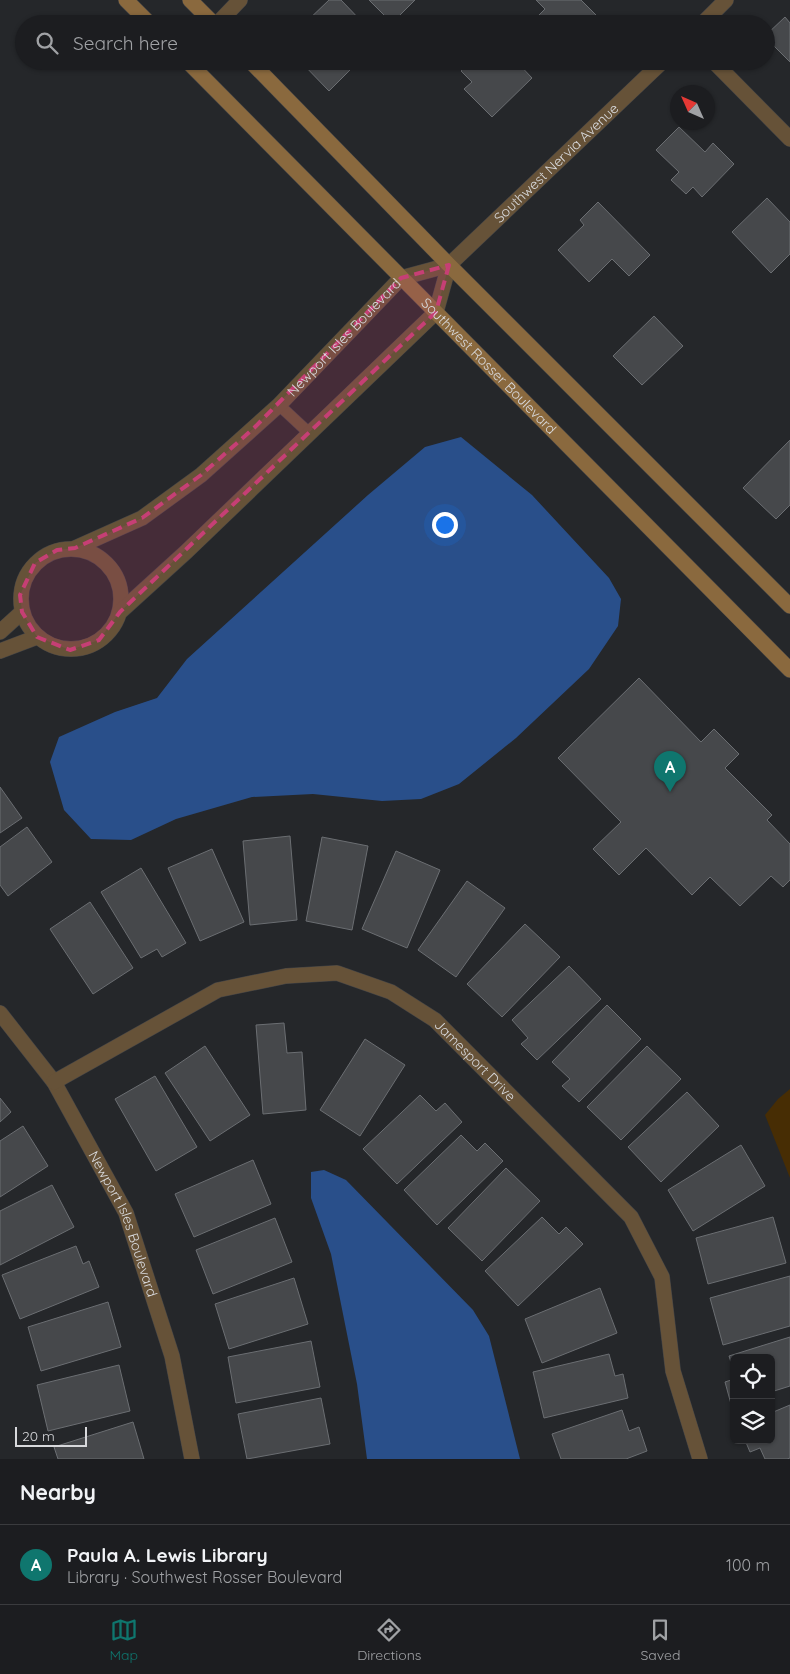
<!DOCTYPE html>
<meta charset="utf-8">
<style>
:root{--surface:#1c1d20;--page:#252629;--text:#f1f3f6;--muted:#a0a2a5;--line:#3a3b3e;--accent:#0f766e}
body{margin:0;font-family:Quicksand,sans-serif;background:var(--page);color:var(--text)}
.controls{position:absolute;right:15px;bottom:15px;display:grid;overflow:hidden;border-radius:8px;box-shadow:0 1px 4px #0004}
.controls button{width:45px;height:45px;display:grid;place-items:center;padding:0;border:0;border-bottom:1px solid var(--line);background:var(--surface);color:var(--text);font:25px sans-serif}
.compass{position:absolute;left:670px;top:85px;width:45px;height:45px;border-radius:50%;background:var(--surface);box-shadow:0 1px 4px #0004;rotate:315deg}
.scale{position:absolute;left:15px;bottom:12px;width:72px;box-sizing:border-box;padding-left:5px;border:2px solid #d8d9dc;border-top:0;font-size:14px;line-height:18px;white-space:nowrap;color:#d8d9dc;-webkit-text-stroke:4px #25272a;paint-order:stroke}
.you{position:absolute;left:444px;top:524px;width:18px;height:18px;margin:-12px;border:4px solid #fff;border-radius:50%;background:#1a73e8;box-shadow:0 0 0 8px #1a73e833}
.badge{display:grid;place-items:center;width:32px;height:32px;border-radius:50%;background:var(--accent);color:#fff;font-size:16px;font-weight:700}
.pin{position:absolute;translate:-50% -41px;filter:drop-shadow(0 1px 2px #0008)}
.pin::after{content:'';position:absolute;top:26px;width:18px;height:15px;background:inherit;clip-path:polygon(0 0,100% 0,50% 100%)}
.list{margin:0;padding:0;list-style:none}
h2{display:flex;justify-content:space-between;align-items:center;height:65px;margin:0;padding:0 20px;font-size:21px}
h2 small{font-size:16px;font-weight:400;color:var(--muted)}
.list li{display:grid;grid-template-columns:32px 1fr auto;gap:15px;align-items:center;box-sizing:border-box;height:80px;padding:0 20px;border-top:1px solid var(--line)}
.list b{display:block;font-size:19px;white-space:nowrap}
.list p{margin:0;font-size:16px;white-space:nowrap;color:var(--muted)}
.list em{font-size:16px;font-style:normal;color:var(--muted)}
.icon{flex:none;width:28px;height:28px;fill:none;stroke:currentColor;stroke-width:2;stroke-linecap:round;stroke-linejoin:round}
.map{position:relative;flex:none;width:790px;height:1459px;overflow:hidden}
.search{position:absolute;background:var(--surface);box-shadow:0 1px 4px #0004;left:15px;right:15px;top:15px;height:55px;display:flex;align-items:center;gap:12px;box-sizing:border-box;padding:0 18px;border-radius:28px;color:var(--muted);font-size:19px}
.sheet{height:145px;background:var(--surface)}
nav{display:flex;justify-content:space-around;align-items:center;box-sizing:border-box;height:70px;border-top:1px solid var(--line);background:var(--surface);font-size:14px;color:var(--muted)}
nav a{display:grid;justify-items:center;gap:2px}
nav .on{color:var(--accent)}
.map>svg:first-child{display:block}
.green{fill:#472d04}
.water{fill:#294f8a}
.building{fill:#46484b;stroke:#6b6e72}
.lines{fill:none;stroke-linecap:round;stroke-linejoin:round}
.lane-casing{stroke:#424346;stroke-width:12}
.street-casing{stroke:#424346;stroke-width:16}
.secondary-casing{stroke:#424346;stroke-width:16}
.lane{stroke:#665238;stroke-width:11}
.street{stroke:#665238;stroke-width:15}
.secondary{stroke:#8a693e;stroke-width:15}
.marked{fill:#c63f75;fill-opacity:0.2;stroke:#c63f75;stroke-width:4;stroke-dasharray:10 6;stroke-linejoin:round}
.labels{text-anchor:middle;stroke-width:4.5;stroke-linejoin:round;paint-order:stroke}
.street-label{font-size:14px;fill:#d8d9dc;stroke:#25272a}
</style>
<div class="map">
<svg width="790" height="1459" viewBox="0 0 790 1459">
<rect width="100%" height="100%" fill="#25272a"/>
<polygon class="green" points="790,1089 790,1178 765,1115 778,1099"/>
<g class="water">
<polygon points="461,437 532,495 609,578 621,599 618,626 589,669 516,738 459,784 421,799 382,801 313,794 252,797 176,819 131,840 91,839 64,810 50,762 59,737 115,712 157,698 187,659 368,495 425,447"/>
<polygon points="324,1170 346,1180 473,1310 489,1336 520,1459 367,1459 357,1384 331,1254 311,1198 311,1172"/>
</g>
<g class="building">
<polygon points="329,0 341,0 364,24 304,24"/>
<polygon points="369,0 415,0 392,23"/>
<polygon points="536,0 581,0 605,24 530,24 545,9"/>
<polygon points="785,17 790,23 790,62 766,38 766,35"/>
<polygon points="300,61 349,61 354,66 329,91"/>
<polygon points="471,61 516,61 532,78 492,117 464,89 472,82 461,71"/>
<polygon points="679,127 705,152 713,143 734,164 702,197 693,187 686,194 671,180 679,172 656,150"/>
<polygon points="767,198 790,222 790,254 771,273 732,232"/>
<polygon points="598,202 650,255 629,276 612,259 589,282 558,250 584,225 580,220"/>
<polygon points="654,316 683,346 642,385 613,356"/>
<polygon points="790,440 790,505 776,519 743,488"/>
<polygon points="639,678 701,742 714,729 739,754 725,768 772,815 767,820 790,844 790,880 783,887 771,876 740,906 710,877 692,895 646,848 619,875 593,849 621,822 558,758"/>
<polygon points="0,787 22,818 0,833"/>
<polygon points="27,827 52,862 8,896 0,885 0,847"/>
<polygon points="290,836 297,920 250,925 243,841"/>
<polygon points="322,837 368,846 352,930 306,921"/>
<polygon points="212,849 244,922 200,941 168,868"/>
<polygon points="396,851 440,870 407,948 362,929"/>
<polygon points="141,868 186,943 162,957 157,949 141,958 101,892"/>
<polygon points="467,881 505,908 456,977 418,950"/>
<polygon points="90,902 133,968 93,994 50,929"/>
<polygon points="525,924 560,957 502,1017 467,984"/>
<polygon points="569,966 601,999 537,1060 521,1044 528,1038 512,1020"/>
<polygon points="607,1005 641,1039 579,1102 562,1086 570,1079 552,1062"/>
<polygon points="284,1023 287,1053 302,1052 306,1110 263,1114 256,1025"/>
<polygon points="365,1039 405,1065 360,1136 320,1110"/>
<polygon points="205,1046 250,1115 210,1141 165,1073"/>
<polygon points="647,1046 681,1079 621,1140 587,1107"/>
<polygon points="155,1076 197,1147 156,1171 115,1099"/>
<polygon points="687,1092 719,1126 661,1182 628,1147"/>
<polygon points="420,1095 436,1111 445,1103 462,1122 397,1184 363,1149"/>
<polygon points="0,1098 11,1112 0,1122"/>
<polygon points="23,1126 48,1166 0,1197 0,1141"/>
<polygon points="461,1135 477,1151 485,1143 503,1161 437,1225 404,1190"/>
<polygon points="741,1145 765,1186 693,1231 668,1190"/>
<polygon points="253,1160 271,1204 194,1237 175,1194"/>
<polygon points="506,1168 540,1201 482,1261 448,1228"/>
<polygon points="52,1185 74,1227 0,1265 0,1211"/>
<polygon points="542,1217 559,1234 566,1227 583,1244 518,1306 485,1271"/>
<polygon points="773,1217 786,1263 708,1284 696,1238"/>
<polygon points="275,1218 292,1262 213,1294 196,1250"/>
<polygon points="76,1246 83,1264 89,1261 99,1287 20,1319 2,1275"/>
<polygon points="790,1276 790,1326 723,1345 710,1298"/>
<polygon points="294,1278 308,1324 229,1349 215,1304"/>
<polygon points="600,1288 617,1333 542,1363 525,1319"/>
<polygon points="108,1302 121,1347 41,1371 28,1327"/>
<polygon points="790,1337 790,1386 771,1392 771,1358 734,1358 734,1372 729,1356"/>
<polygon points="311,1341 320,1387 236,1403 228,1357"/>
<polygon points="609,1354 615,1376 623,1374 628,1398 544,1418 533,1372"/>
<polygon points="119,1365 130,1411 48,1431 37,1385"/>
<polygon points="734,1379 734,1403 731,1404 725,1382"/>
<polygon points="321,1398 330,1444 247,1459 238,1414"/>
<polygon points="790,1405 790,1458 787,1459 765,1459 760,1448 750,1452 745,1440 771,1440 771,1413"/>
<polygon points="622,1410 629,1431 639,1427 647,1451 626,1459 561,1459 552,1434"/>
<polygon points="133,1422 144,1459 58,1459 54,1447"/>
</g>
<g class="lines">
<defs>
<polyline id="lane" points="279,405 309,433"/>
<g id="street">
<polyline points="217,24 240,0"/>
<polyline points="702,24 726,0"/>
<polyline points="713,61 790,139"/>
<path id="s1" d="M75 548 142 518 201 475 279 405 401 278 449 265 663 61"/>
<circle cx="71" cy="599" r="50"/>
<polyline points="120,612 186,552 436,312 449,265"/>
<polyline points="0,632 22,612"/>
<polyline points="0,651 37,637"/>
<path id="s2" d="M0 1013 54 1082 126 1213 172 1356 192 1459"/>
<path id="s3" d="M54 1082 218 990 286 976 337 973 391 992 435 1020 631 1217 662 1277 673 1371 700 1459"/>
</g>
<g id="secondary">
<polyline points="126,0 150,24"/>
<polyline points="190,0 214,24"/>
<path id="s4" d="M187 61 790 670"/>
<polyline points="250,61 449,265 790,606"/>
</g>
</defs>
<use href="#lane" class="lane-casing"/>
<use href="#street" class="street-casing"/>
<use href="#secondary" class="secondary-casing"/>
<use href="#lane" class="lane"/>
<use href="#street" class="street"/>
<use href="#secondary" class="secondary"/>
</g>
<path class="marked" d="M449 265 436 312 120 612 99 640 70 650 37 637 22 612 20 595 35 563 57 550 75 548 142 518 201 475 254 428 401 278Z"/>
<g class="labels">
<g class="street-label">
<text dy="5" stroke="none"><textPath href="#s1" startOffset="625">Southwest Nervia Avenue</textPath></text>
<text dy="5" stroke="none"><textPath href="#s1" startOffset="345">Newport Isles Boulevard</textPath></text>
<text dy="5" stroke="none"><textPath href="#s4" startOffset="429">Southwest Rosser Boulevard</textPath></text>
<text dy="5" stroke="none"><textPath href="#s3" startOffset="475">Jamesport Drive</textPath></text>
<text dy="5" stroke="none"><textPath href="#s2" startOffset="246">Newport Isles Boulevard</textPath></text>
</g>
</g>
</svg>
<div class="controls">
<button><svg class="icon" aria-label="locate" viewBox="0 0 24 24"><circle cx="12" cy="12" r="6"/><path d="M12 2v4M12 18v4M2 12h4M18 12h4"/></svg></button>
<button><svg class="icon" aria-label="layers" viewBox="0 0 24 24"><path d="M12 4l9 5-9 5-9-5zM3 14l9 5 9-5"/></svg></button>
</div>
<svg class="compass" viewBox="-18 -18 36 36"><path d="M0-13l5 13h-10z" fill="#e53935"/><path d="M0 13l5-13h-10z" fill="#a0a2a5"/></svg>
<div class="scale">20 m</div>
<div class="you"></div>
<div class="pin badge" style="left:670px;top:792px">A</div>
<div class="search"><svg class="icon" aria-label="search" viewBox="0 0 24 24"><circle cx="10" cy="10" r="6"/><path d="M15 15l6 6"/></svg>Search here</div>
</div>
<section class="sheet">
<h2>Nearby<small></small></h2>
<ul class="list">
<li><span class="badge">A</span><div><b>Paula A. Lewis Library</b><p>Library · Southwest Rosser Boulevard</p></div><em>100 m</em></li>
</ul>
</section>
<nav>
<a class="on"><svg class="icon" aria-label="map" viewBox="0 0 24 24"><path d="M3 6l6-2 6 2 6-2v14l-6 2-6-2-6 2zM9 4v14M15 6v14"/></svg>Map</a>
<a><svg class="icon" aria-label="directions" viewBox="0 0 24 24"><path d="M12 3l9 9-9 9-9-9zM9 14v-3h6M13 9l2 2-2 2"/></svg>Directions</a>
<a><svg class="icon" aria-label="saved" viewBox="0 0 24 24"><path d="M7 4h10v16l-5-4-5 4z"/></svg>Saved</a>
</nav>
